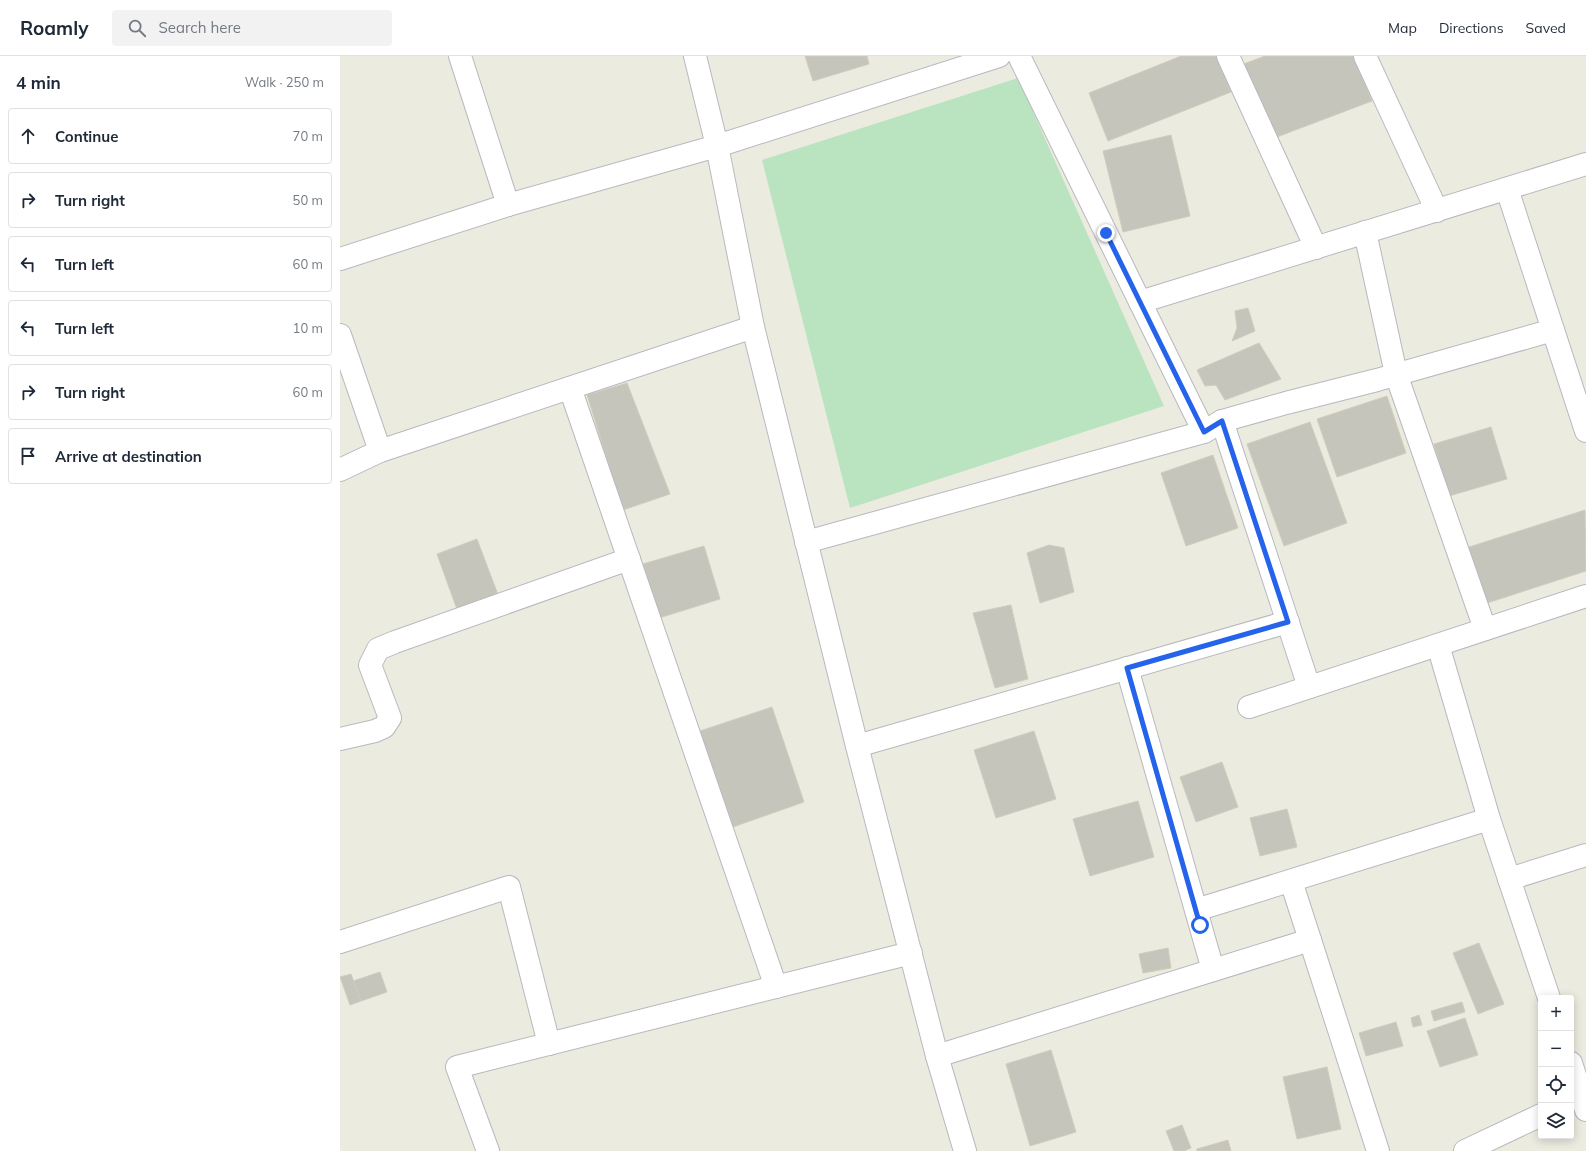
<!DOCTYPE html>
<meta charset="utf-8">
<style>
:root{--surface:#fff;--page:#f2f2f3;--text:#1f2937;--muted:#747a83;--line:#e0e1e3}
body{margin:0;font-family:Mulish,sans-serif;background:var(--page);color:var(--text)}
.controls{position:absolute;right:12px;bottom:12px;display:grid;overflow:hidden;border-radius:4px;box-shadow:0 2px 10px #0003}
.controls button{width:36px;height:36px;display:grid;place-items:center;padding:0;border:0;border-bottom:1px solid var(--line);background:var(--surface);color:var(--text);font:20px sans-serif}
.stop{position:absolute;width:12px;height:12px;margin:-9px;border:3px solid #2563eb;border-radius:50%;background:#fff}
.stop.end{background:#2563eb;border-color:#fff;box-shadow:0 1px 4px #0008}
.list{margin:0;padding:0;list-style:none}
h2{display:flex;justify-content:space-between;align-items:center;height:52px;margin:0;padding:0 16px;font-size:17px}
h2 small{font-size:13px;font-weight:400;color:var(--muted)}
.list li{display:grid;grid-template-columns:26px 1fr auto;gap:12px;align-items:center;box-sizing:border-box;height:56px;margin:0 8px 8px;padding:0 8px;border:1px solid var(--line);border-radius:4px}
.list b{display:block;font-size:15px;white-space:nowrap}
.list em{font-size:13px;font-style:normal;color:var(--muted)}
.icon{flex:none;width:22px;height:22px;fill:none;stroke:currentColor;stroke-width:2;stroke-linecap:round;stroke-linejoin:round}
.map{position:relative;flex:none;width:1246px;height:1095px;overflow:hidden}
header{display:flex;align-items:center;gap:24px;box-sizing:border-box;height:56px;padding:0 20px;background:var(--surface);border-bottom:1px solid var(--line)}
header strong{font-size:19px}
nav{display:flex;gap:22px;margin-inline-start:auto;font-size:14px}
.search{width:280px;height:36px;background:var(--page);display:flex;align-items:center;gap:10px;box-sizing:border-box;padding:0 14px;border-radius:4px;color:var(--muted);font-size:15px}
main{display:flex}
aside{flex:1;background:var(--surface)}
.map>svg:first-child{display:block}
.green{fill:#bae4c0}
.building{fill:#c6c5bc;stroke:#d0cdbd}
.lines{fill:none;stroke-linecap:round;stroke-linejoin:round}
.street-casing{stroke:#b7b9bf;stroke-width:24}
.street{stroke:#fff;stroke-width:22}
.route{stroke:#2563eb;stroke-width:5}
</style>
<header>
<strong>Roamly</strong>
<div class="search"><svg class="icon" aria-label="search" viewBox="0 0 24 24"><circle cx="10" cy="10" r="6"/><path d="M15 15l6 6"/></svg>Search here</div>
<nav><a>Map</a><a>Directions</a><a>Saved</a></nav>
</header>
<main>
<aside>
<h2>4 min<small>Walk · 250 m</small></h2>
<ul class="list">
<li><svg class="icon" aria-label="ahead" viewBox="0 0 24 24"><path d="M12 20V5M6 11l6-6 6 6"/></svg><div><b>Continue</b></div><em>70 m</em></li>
<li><svg class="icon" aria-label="right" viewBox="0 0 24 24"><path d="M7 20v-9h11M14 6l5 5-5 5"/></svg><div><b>Turn right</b></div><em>50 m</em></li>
<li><svg class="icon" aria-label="left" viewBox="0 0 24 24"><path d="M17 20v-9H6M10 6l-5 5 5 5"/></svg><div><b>Turn left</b></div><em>60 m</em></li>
<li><svg class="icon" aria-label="left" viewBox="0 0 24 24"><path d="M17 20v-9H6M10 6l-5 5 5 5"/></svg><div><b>Turn left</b></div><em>10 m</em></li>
<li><svg class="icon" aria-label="right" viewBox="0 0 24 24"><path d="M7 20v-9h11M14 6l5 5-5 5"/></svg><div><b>Turn right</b></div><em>60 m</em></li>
<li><svg class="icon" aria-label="arrive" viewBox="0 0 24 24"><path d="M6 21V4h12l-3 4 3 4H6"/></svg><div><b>Arrive at destination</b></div></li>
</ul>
</aside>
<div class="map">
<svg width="1246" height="1095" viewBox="0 0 1246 1095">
<rect width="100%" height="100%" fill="#ecebdf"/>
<polygon class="green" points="678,22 824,350 510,452 422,104"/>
<g class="building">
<polygon points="465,0 527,0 529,8 473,25"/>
<polygon points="841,0 876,0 891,36 768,85 749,37"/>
<polygon points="925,0 1015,0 1032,45 929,84 901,9"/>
<polygon points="831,79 850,160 783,176 763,95"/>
<polygon points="908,252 915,275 892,285 897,272 895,255"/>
<polygon points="919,287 941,323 885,344 876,329 865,330 857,314"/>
<polygon points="287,327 330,438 283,454 247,339"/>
<polygon points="1047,340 1066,397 997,421 977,363"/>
<polygon points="970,366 1007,467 944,490 907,388"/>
<polygon points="1151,371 1167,423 1109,440 1094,388"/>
<polygon points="873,399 898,472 846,490 821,417"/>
<polygon points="1245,454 1246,515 1144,548 1126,492"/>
<polygon points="137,483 160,544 119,559 97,498"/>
<polygon points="709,489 724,492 734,536 700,547 687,497"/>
<polygon points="364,490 380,543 319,562 303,508"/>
<polygon points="671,549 688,623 655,632 633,557"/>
<polygon points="432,651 464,746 393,771 360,675"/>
<polygon points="694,675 716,743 656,762 634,694"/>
<polygon points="882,706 898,751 856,766 840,721"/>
<polygon points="798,745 814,801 750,820 733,763"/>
<polygon points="947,753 957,791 920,800 910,762"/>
<polygon points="1139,887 1164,948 1138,958 1113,897"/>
<polygon points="828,892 831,912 803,917 799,898"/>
<polygon points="40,916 47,936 21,945 13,925"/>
<polygon points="11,918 21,945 10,949 0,921"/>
<polygon points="1122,946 1125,956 1094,965 1091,955"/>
<polygon points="1079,959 1082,969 1073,971 1071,962"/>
<polygon points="1125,962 1138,999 1100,1011 1087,975"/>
<polygon points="1056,966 1063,990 1026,1000 1019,977"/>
<polygon points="711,994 736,1076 690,1090 666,1008"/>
<polygon points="987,1011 1001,1073 957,1083 943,1021"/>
<polygon points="842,1069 851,1092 844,1095 834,1095 826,1075"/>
<polygon points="888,1084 891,1095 857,1095 857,1093"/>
</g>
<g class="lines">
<defs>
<g id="street">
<polyline points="120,0 168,149"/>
<polyline points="355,0 377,90 413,271 517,690 597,1000 625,1095"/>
<polyline points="679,0 864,376"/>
<polyline points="888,0 976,192"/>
<polyline points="1025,0 1097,155"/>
<polyline points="1167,133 1246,375"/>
<polyline points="1025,176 1056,318 1145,573"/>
<polyline points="0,203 168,149 377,90 659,0"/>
<polyline points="800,246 1246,108"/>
<polyline points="0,279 40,395"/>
<polyline points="230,332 436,931"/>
<polyline points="882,365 969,631"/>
<polyline points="0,414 40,395 413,271"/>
<polyline points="466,486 864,376 882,365 946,347 1037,324 1213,274"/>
<polyline points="1098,589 1149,763 1209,942"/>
<polyline points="787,612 873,914"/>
<polyline points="909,651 1246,540"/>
<polyline points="0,683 35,675 44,671 50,662 30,609 38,593 55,586 289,503"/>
<polyline points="517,690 948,566"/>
<polyline points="1169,823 1246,799"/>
<polyline points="951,825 1038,1095"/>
<polyline points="856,854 1149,763"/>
<polyline points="0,886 169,831 209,988"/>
<polyline points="597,1000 970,884"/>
<polyline points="1231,1007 1246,1054"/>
<polyline points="148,1095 117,1011 571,897"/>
<polyline points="1125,1095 1201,1059"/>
</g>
</defs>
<use href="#street" class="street-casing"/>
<use href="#street" class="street"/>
</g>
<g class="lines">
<polyline class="route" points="766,177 864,376 882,365 948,566 787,612 860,869"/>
</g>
</svg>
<div class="controls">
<button>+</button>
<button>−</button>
<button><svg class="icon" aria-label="locate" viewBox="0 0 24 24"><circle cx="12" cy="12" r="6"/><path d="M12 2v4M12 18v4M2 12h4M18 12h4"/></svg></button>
<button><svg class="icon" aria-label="layers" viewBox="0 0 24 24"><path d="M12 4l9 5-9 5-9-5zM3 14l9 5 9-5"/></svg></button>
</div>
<div class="stop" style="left:860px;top:869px"></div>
<div class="stop end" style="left:766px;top:177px"></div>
</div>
</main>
